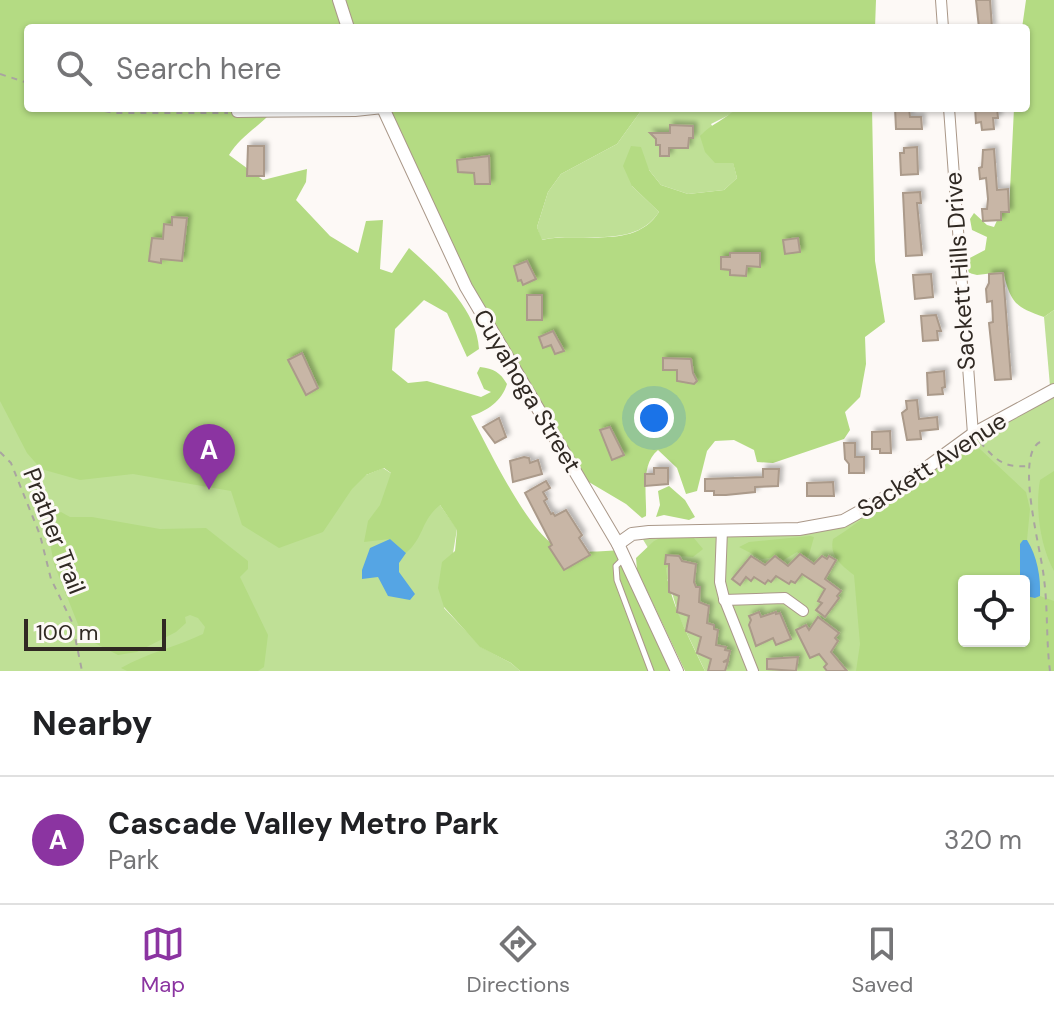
<!DOCTYPE html>
<style>
:root{--surface:#fff;--page:#f2f2f2;--text:#202124;--muted:#757577;--line:#e0e0e0;--accent:#8b34a1}
body{margin:0;font-family:"DM Sans",sans-serif;background:var(--page);color:var(--text)}
.controls{position:absolute;right:24px;bottom:24px;display:grid;overflow:hidden;border-radius:8px;box-shadow:0 2px 6px #0004}
.controls button{width:72px;height:72px;display:grid;place-items:center;padding:0;border:0;border-bottom:2px solid var(--line);background:var(--surface);color:var(--text);font:40px sans-serif}
.scale{position:absolute;left:24px;bottom:20px;width:142px;box-sizing:border-box;padding-left:8px;border:4px solid #302923;border-top:0;font-size:22px;line-height:28px;white-space:nowrap;color:#302923;-webkit-text-stroke:6px #fdf9f6;paint-order:stroke}
.you{position:absolute;left:654px;top:418px;width:28px;height:28px;margin:-20px;border:6px solid #fff;border-radius:50%;background:#1a73e8;box-shadow:0 0 0 12px #1a73e833}
.badge{display:grid;place-items:center;width:52px;height:52px;border-radius:50%;background:var(--accent);color:#fff;font-size:26px;font-weight:700}
.pin{position:absolute;translate:-50% -66px;filter:drop-shadow(0 2px 4px #0008)}
.pin::after{content:'';position:absolute;top:42px;width:28px;height:24px;background:inherit;clip-path:polygon(0 0,100% 0,50% 100%)}
.list{margin:0;padding:0;list-style:none}
h2{display:flex;justify-content:space-between;align-items:center;height:104px;margin:0;padding:0 32px;font-size:34px}
h2 small{font-size:26px;font-weight:400;color:var(--muted)}
.list li{display:grid;grid-template-columns:52px 1fr auto;gap:24px;align-items:center;box-sizing:border-box;height:128px;padding:0 32px;border-top:2px solid var(--line)}
.list b{display:block;font-size:30px;white-space:nowrap}
.list p{margin:0;font-size:26px;white-space:nowrap;color:var(--muted)}
.list em{font-size:26px;font-style:normal;color:var(--muted)}
.icon{flex:none;width:44px;height:44px;fill:none;stroke:currentColor;stroke-width:2;stroke-linecap:round;stroke-linejoin:round}
.map{position:relative;flex:none;width:1054px;height:671px;overflow:hidden}
.search{position:absolute;background:var(--surface);box-shadow:0 2px 6px #0004;left:24px;right:24px;top:24px;height:88px;display:flex;align-items:center;gap:20px;box-sizing:border-box;padding:0 28px;border-radius:8px;color:var(--muted);font-size:30px}
.sheet{height:232px;background:var(--surface)}
nav{display:flex;justify-content:space-around;align-items:center;box-sizing:border-box;height:112px;border-top:2px solid var(--line);background:var(--surface);font-size:22px;color:var(--muted)}
nav a{display:grid;justify-items:center;gap:4px}
nav .on{color:var(--accent)}
.map>svg:first-child{display:block}
.green{fill:#bfe096;fill-rule:evenodd}
.forest{fill:#b4db83}
.water{fill:#55a5e4}
.building{fill:#c8b6a6;stroke:#ab9a8a;stroke-width:2;filter:url(#shadow)}
.lines{fill:none;stroke-linecap:round;stroke-linejoin:round}
.service-casing{stroke:#aa9889;stroke-width:7}
.minor-casing{stroke:#aa9889;stroke-width:12}
.tertiary-casing{stroke:#aa9889;stroke-width:14}
.path{stroke:#a9a4a0;stroke-width:2;stroke-dasharray:6 6;stroke-linecap:butt}
.service{stroke:#fff;stroke-width:5}
.minor{stroke:#fff;stroke-width:10}
.tertiary{stroke:#fff;stroke-width:12}
.labels{text-anchor:middle;stroke-width:6;stroke-linejoin:round;paint-order:stroke}
.street-label{font-size:24px;fill:#302923;stroke:#fdf9f6}
</style>
<div class="map">
<svg width="1054" height="671" viewBox="0 0 1054 671">
<defs>
<filter id="shadow"><feDropShadow dx="3.5" dy="-3.5" stdDeviation="2" flood-color="#0004"/></filter>
</defs>
<rect width="100%" height="100%" fill="#fdf9f6"/>
<g class="green">
<path d="M643 108H737L731 114 711 124 733 162 737 178 724 190 688 194 661 185 649 170 632 186 659 212C633 251 581 230 541 240L537 227 548 192 561 174 617 144Z"/>
<polygon points="1054,310 1054,384 1050,386 1044,317"/>
<polygon points="0,336 366,475 383,468 440,505 457,529 444,608 481,647 511,663 520,671 0,671"/>
<path d="M1054 390V671H705L679 617 669 582 639 533 844 521 973 434ZM964 581H1024V641H964Z"/>
</g>
<g class="forest">
<path d="M0 0H876L875 28H348L346 25 321 28H28V108H275C261 126 241 135 229 155L263 180 307 169 306 182 296 200 330 236 358 253 366 221 383 220 380 269 392 273 409 248C437 273 477 309 479 349L467 357 447 313 424 300 395 329 392 370 408 383 427 381 481 397 491 392 484 389 477 373 480 367C494 369 500 372 507 384 502 401 487 411 471 416 489 449 525 526 554 545 571 555 602 551 621 550L676 671H520L511 663 480 647 444 607 438 588 442 562 455 551 457 530 440 505C421 520 424 538 406 553L390 539 364 542 368 521 380 505 391 473 384 468 366 475 352 489 323 532 279 548 242 525 231 491 133 474 80 480 41 469 27 453 0 401Z"/>
<path d="M1026 0H1054V310L1044 317C1014 307 1011 302 1003 272L977 275 969 273 966 260 985 250 987 237 972 230 970 219 974 213 987 225 994 227 1001 212 1009 211 1014 108H1026V28H1022Z"/>
<path d="M383 108H643L617 144 561 174 548 192 537 227 542 240C581 231 634 251 659 212L632 186 623 166 631 146 641 147 649 170 661 185 688 194 724 190 737 178 733 163H715L705 152 700 136C711 124 726 119 737 108H872L875 261 885 322 865 337 866 364 860 397 845 412 850 430 844 439 773 463 757 462 754 450 734 440 715 441 707 451 697 491 686 494 677 468 658 450C640 465 647 495 646 516L642 518 626 504 577 475 481 316Z"/>
<path d="M980 449 1026 492 1030 509 1027 540 1020 544V581H964V641H1024V594L1025 596 1035 598 1040 596 1054 601V671H856L860 644 854 575C842 566 829 556 833 539 872 516 937 452 980 449Z"/>
<path d="M1054 471V571C1040 546 1035 508 1040 480Z"/>
<polygon points="669,486 685,500 695,517 689,520 664,515 656,517 660,505 658,491"/>
<path d="M61 512 70 517H92L160 529 206 528 248 561V569L240 577 268 635 264 667 258 671H127L121 668C147 653 176 647 203 634L205 627 198 618 190 615 185 617 186 623 176 632 137 652 118 655 83 637 54 564 50 543 55 515Z"/>
<path d="M664 536 693 537 703 549 693 557 680 556 666 568C667 596 692 644 705 671H685L637 570 636 558 654 541Z"/>
<polygon points="810,536 814,537 809,555 805,558 797,552 782,561 775,557 762,559 739,547 749,542"/>
</g>
<g class="water">
<polygon points="390,539 406,553 399,563 399,572 415,594 410,600 388,596 378,577 362,579 362,570 370,548"/>
<path d="M1023 540H1027C1037 556 1041 577 1040 596L1035 598 1025 596 1024 581H1020V544Z"/>
</g>
<g class="building">
<polygon points="976,0 990,0 992,28 979,28"/>
<polygon points="895,108 909,108 910,117 921,117 922,129 896,129"/>
<polygon points="975,108 997,108 998,118 993,118 994,129 982,130 981,122 976,123"/>
<polygon points="670,125 693,126 693,138 689,138 688,148 669,148 669,156 660,156 660,145 656,145 656,139 650,133 670,133"/>
<polygon points="248,146 264,146 264,176 247,176"/>
<polygon points="917,147 918,174 901,175 900,153 904,153 904,148"/>
<polygon points="994,149 997,190 1008,189 1009,212 1001,212 1001,220 983,221 982,209 987,209 988,199 986,178 980,179 979,168 982,167 983,150"/>
<polygon points="489,156 490,184 475,184 474,173 458,172 457,160"/>
<polygon points="920,192 921,203 917,203 922,255 906,256 903,193"/>
<polygon points="172,217 187,218 182,261 161,259 161,263 149,261 152,238 163,239 164,224 172,225"/>
<polygon points="798,238 800,252 785,254 783,240"/>
<polygon points="730,253 760,253 760,267 747,266 746,276 730,275 730,270 721,269 721,257 730,257"/>
<polygon points="527,261 536,279 523,285 521,280 518,281 514,266"/>
<polygon points="1003,273 1011,379 995,380 989,323 993,322 992,301 987,302 986,289 989,283 989,274"/>
<polygon points="931,274 933,297 915,299 913,275"/>
<rect x="527" y="295" width="15" height="25"/>
<polygon points="936,315 941,331 937,331 938,340 923,341 921,316"/>
<polygon points="553,331 564,351 555,354 551,345 543,348 539,337"/>
<polygon points="302,353 318,388 306,395 288,360"/>
<polygon points="663,358 691,359 693,373 697,381 694,384 677,381 677,370 663,370"/>
<polygon points="944,371 945,387 942,388 943,394 928,395 927,373"/>
<polygon points="917,400 919,419 937,417 938,429 920,431 921,439 907,440 902,413 907,409 906,401"/>
<polygon points="499,418 506,437 495,443 483,427"/>
<polygon points="610,427 624,455 612,460 600,430"/>
<polygon points="890,431 891,453 880,453 880,449 872,449 872,432"/>
<polygon points="844,443 855,443 855,457 864,457 864,473 849,473 849,464 845,459"/>
<polygon points="524,457 529,458 530,463 538,460 542,474 513,482 510,461"/>
<polygon points="654,468 668,468 668,484 645,486 645,474 654,474"/>
<polygon points="763,469 779,469 778,486 755,487 755,492 726,495 714,495 714,491 705,491 705,479 763,477"/>
<polygon points="546,481 550,488 543,492 547,499 544,501 551,514 553,513 555,516 566,510 582,535 579,538 590,555 564,570 549,547 552,545 525,493"/>
<polygon points="833,482 834,496 807,496 807,483"/>
<polygon points="800,554 814,564 822,556 827,559 829,556 836,560 825,579 841,591 837,596 839,598 825,617 816,610 822,603 818,601 825,589 802,574 795,583 791,581 789,584 776,576 771,582 768,580 765,584 754,577 751,581 746,577 740,585 732,579 751,556 765,565 775,556 788,566"/>
<polygon points="666,555 679,556 682,561 696,564 694,582 696,587 700,587 699,602 709,606 707,623 714,625 714,629 718,630 716,645 726,647 725,650 730,651 728,659 723,662 728,661 725,671 708,671 711,659 697,653 701,637 686,631 689,616 677,612 679,596 669,592 669,564 665,564"/>
<polygon points="759,612 761,617 776,612 776,614 780,613 791,639 776,645 773,638 756,646 749,625 751,620 749,616"/>
<polygon points="818,617 839,633 835,638 838,641 831,652 847,671 827,671 824,667 827,664 819,654 810,658 796,630 806,625 809,630"/>
<polygon points="798,657 796,671 767,669 767,659"/>
</g>
<g class="lines">
<defs>
<polyline id="service" points="624,558 616,566 617,580 651,671"/>
<g id="minor">
<polyline points="941,0 943,28"/>
<polyline points="949,108 973,434"/>
<polyline points="237,112 355,111 383,108"/>
<polyline points="722,530 720,582 724,598 753,671"/>
<polyline points="724,600 785,598 803,611"/>
</g>
<g id="tertiary">
<polyline points="339,0 348,28"/>
<polyline points="383,108 466,287 618,544 677,671"/>
<polyline points="618,544 632,534 649,532 799,529 843,521 888,496 973,434 1054,390"/>
</g>
</defs>
<use href="#service" class="service-casing"/>
<use href="#minor" class="minor-casing"/>
<use href="#tertiary" class="tertiary-casing"/>
<g class="path">
<polyline points="0,74 28,83"/>
<polyline points="93,108 113,113 228,113"/>
<path d="M980 442C996 460 1003 468 1028 466"/>
<path d="M1040 442C1014 455 1042 553 1044 579 1048 609 1046 640 1050 671"/>
<polyline points="0,452 11,463 40,535 51,579 72,622 82,671"/>
</g>
<use href="#service" class="service"/>
<use href="#minor" class="minor"/>
<use href="#tertiary" class="tertiary"/>
</g>
<g class="labels">
<g class="street-label">
<text transform="translate(960 271) rotate(-94)" y="8">Sackett Hills Drive</text>
<text transform="translate(527 391) rotate(59)" y="8">Cuyahoga Street</text>
<text transform="translate(932 465) rotate(-33)" y="8">Sackett Avenue</text>
<text transform="translate(54 531) rotate(69)" y="8">Prather Trail</text>
</g>
</g>
</svg>
<div class="controls">
<button><svg class="icon" aria-label="locate" viewBox="0 0 24 24"><circle cx="12" cy="12" r="6"/><path d="M12 2v4M12 18v4M2 12h4M18 12h4"/></svg></button>
</div>
<div class="scale">100 m</div>
<div class="you"></div>
<div class="pin badge" style="left:209px;top:490px">A</div>
<div class="search"><svg class="icon" aria-label="search" viewBox="0 0 24 24"><circle cx="10" cy="10" r="6"/><path d="M15 15l6 6"/></svg>Search here</div>
</div>
<section class="sheet">
<h2>Nearby<small></small></h2>
<ul class="list">
<li><span class="badge">A</span><div><b>Cascade Valley Metro Park</b><p>Park</p></div><em>320 m</em></li>
</ul>
</section>
<nav>
<a class="on"><svg class="icon" aria-label="map" viewBox="0 0 24 24"><path d="M3 6l6-2 6 2 6-2v14l-6 2-6-2-6 2zM9 4v14M15 6v14"/></svg>Map</a>
<a><svg class="icon" aria-label="directions" viewBox="0 0 24 24"><path d="M12 3l9 9-9 9-9-9zM9 14v-3h6M13 9l2 2-2 2"/></svg>Directions</a>
<a><svg class="icon" aria-label="saved" viewBox="0 0 24 24"><path d="M7 4h10v16l-5-4-5 4z"/></svg>Saved</a>
</nav>
